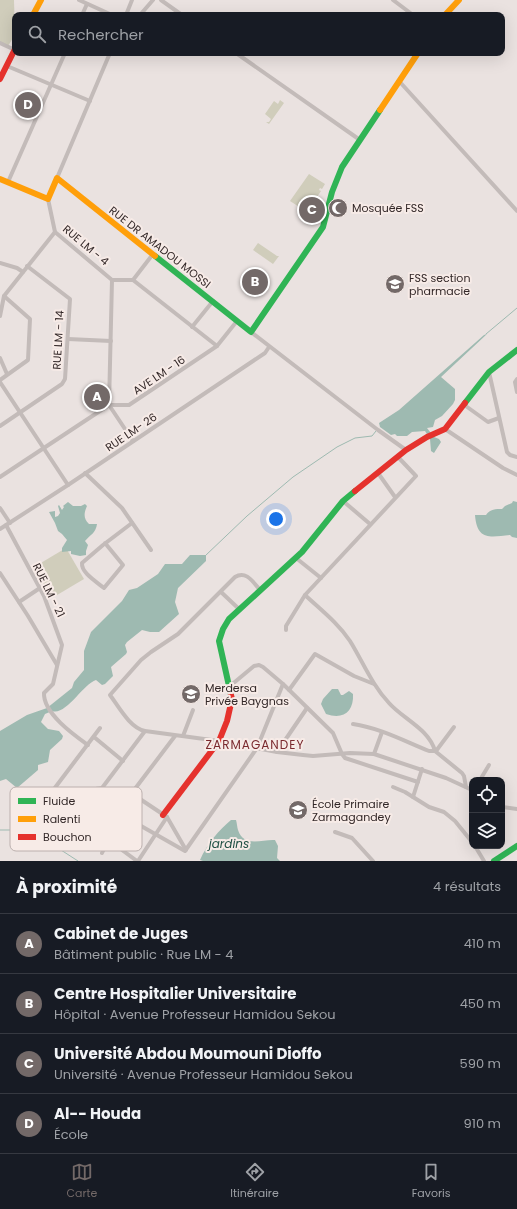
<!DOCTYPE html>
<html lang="fr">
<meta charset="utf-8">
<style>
:root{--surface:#171b24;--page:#242831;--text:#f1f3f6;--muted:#9ea1a6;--line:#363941;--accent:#736968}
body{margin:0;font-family:Poppins,sans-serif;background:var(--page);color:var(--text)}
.controls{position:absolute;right:12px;bottom:12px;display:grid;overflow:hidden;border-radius:8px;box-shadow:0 4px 16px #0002}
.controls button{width:36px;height:36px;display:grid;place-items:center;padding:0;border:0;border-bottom:1px solid var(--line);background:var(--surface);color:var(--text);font:20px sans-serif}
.you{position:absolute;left:276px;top:519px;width:14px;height:14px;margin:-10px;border:3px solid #fff;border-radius:50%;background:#1a73e8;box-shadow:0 0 0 6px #1a73e833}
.badge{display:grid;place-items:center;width:26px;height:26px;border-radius:50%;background:var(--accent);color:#fff;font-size:13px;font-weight:700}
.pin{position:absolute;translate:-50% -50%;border:2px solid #fff;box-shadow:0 1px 4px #0006}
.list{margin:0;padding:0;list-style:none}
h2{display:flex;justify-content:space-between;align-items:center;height:52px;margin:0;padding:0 16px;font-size:17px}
h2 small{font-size:13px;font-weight:400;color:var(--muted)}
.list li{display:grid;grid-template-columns:26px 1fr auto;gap:12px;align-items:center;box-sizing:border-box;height:60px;padding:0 16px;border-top:1px solid var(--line)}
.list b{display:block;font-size:15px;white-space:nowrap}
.list p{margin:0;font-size:13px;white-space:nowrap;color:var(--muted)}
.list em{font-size:13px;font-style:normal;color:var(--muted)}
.icon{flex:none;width:22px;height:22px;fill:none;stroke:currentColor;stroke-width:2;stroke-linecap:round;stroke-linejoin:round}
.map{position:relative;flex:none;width:517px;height:861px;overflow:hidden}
.search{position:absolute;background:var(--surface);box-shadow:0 4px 16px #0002;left:12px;right:12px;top:12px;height:44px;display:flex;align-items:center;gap:10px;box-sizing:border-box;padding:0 14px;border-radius:8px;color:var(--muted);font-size:15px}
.sheet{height:292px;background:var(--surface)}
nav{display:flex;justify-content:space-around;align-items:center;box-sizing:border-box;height:56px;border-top:1px solid var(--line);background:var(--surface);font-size:11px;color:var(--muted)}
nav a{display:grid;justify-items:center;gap:2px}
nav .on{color:var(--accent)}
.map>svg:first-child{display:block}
.green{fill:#d0cdbb}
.water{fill:#9ebab1}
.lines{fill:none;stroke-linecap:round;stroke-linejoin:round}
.stream{stroke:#9ebab1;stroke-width:1}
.street{stroke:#c3bbb9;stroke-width:4}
.fast{stroke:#30b455;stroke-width:6}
.slow{stroke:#ff9f0a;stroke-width:6}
.jam{stroke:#e5322d;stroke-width:6}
.labels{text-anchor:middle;stroke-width:4;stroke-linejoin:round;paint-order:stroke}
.poi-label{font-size:11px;fill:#332828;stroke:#f7ebe7;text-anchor:start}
.street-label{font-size:11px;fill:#332828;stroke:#f7ebe7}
.neighbourhood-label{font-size:12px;letter-spacing:1px;fill:#7a292e;stroke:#f7ebe7}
.water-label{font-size:12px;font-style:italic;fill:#215145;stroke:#f7ebe7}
.key{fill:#f7ebe7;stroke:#bcb0ae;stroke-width:1}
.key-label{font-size:11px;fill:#332828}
</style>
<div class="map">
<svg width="517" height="861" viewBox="0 0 517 861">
<rect width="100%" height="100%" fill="#eae2e0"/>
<g class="green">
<polygon points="0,0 14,0 15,35 8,46 0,42"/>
<polygon points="280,100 284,103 269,124 266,122 269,122 271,119 265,114 274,101 278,104"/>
<polygon points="309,174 325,184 322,189 320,188 319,190 321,191 307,212 290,201"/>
<polygon points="258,243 277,256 279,256 273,264 253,250"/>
<polygon points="66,548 84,579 52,598 34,567"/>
</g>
<g class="water">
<polygon points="487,334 441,377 455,389 455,400 453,404 442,416 435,420 433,427 427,428 434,437 439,439 441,442 434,453 431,451 430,439 425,431 412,432 407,436 397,436 395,434 391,435 380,427 379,423 399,410 484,335"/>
<path d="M513 501 517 502V538L512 537 510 535C490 537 477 541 475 515H486C490 509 496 509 502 509L505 506 512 503Z"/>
<path d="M68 502 73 506H81L85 504 87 506C84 513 83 518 89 524H97C96 533 90 535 85 541L88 545 86 551V555L80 556 71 554V551L62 552V548L67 540 62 534 58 531 55 523 49 512 55 511V517L58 516 60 513 58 506 59 505 62 510 64 507 63 506Z"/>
<path d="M190 555H206V561L178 588 175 602 179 614 159 632H150L142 630 127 642 125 645 127 652 126 654 111 667 113 676 105 684 102 685 96 680C83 684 66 716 52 711L45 714 41 722 48 729 59 731 63 736 62 739 50 750 48 762 38 765V770L17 788 6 779 0 781V731L27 715 47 708 72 688 74 682 84 670V651L91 632 122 601 129 590 137 588 158 574 165 564H182Z"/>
<path d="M332 689H338L341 695H343L349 691 353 694C354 712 343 720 326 714L321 704 323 699Z"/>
<path d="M231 820H236C237 823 237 827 238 830 244 848 262 839 275 840L278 846 277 858 280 861H203L200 860C207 844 219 830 231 820Z"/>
</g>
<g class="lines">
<g class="stream">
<polyline points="486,334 517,308"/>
<polyline points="205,556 247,516 293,477 337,447 355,438 372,436 376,431"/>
<polyline points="0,830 30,830 78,861"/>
</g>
<g class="street">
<polyline points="79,0 112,15"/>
<polyline points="161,0 182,15"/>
<polyline points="393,0 413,15"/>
<polyline points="82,15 87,4"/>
<polyline points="126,15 132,0"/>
<polyline points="140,15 153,0"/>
<polyline points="0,43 15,50"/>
<polyline points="236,53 360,140"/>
<polyline points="7,66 90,101"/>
<polyline points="399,81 517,211"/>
<polyline points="57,178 110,53"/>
<polyline points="8,182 65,53"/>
<polyline points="48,199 55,232 112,280 109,405"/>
<polyline points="0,263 17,268 23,272"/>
<polyline points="112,280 133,280 217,346"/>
<polyline points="133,280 153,254"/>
<polyline points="0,316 4,296 55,232"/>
<polyline points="192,327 213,301"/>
<polyline points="251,332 378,430 406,450"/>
<polyline points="68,339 111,341"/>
<polyline points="0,358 7,374"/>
<polyline points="489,372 507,452 510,455 517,457"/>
<polyline points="517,379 515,382 517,392"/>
<polyline points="0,380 28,360 30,319 4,296"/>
<polyline points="0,382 68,485"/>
<polyline points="463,404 488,422 499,418"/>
<polyline points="109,405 133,441"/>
<polyline points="0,426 62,384 65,379 70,299 27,266"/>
<polyline points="445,429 503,468 517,475"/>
<polyline points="85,473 122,508 151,550"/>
<polyline points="378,473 395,497"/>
<polyline points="0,477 109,405 129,405 217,346 237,321"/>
<polyline points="343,501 370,524"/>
<polyline points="0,508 10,523"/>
<path d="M6 525 44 596 62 645 53 684 44 693C43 713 74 735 88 745"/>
<polyline points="0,529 68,485 265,353 269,347"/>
<path d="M105 543 123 565 104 588C97 582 81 573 82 563L103 545 132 523"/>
<polyline points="296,558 321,578"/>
<polyline points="0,573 28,616 57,665"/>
<path d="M260 590C253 582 246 570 235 577L178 634 151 652 141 660 110 695C119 707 130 728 145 731L219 741 277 752 303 755 313 756 350 753 374 754 446 778 472 790"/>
<polyline points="221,592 239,609"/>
<path d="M305 595C321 610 338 623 350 641 363 662 372 685 389 703 403 719 429 729 435 751"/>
<polyline points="19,602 40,588"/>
<polyline points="286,630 286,626 305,595 416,476 398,457"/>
<polyline points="230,686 254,666 259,665 263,667 283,684 333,733 342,754 345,758 418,782"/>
<polyline points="289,690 315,654 354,676 374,684"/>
<path d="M353 724C380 728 404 741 429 751H435L462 773 464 776 466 787"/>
<path d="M100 728 54 789 50 801 65 811 70 813C73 811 76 810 79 808 81 805 82 802 84 799 88 793 94 788 102 788L145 731"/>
<polyline points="183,736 193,710"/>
<polyline points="94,737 123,761"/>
<polyline points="436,751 454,727"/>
<polyline points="277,752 307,708"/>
<polyline points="374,754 382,732"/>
<polyline points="480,780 489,765"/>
<polyline points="393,787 405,792 429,807 444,812 455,821 472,842"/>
<polyline points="102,788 128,798"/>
<polyline points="131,793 167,817 186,850"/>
<polyline points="413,797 422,769"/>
<polyline points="502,807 517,809"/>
<polyline points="120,814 185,851 257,748 283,684"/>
<polyline points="335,832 352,838 373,861"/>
<polyline points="107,842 118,847 137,861"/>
<polyline points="475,846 484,861"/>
<polyline points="102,853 128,798 175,736"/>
<polyline points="138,861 167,817"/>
</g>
<g class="fast">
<polyline points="155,256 251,332 323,227 332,192 342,167 380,110"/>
<polyline points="465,403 489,372 517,350"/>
<polyline points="231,695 219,641 223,629 229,619 302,552 343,501 355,491"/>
<polyline points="494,861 517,846"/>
</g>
<g class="slow">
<polyline points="33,15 41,0"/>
<polyline points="445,15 459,0"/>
<polyline points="380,110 418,53"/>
<polyline points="0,179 48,199 57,178 155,256"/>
</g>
<g class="jam">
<polyline points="0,79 15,49"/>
<polyline points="355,491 406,450 427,437 445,429 465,403"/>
<polyline points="163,815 219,741 227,721 232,699 231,695"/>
</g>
</g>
<defs>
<symbol id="mosque-disc" viewBox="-11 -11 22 22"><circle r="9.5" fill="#736968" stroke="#f7ebe7"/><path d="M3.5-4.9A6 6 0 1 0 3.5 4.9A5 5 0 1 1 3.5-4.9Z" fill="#fff"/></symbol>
<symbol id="university-disc" viewBox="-11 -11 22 22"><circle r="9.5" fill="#736968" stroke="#f7ebe7"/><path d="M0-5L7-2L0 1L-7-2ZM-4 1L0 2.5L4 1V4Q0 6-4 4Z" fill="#fff"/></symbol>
<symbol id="school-disc" viewBox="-11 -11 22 22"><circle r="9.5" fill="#736968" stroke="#f7ebe7"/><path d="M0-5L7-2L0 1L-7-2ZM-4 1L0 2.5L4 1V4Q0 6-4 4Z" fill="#fff"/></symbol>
</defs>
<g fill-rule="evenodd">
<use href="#mosque-disc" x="327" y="197" width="22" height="22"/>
<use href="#university-disc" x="384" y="273" width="22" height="22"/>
<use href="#school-disc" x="180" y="683" width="22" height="22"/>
<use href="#school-disc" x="287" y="799" width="22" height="22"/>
</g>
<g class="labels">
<g class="poi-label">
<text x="352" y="212">Mosquée FSS</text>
<text x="409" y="282">FSS section<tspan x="409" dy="13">pharmacie</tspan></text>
<text x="205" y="692">Merdersa<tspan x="205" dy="13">Privée Baygnas</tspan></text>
<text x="312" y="808">École Primaire<tspan x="312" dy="13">Zarmagandey</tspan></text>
</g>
<g class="street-label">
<text transform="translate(86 245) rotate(40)" y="4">RUE LM - 4</text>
<text transform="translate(160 247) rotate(38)" y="4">RUE DR AMADOU MOSSI</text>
<text transform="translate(58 340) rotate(-87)" y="4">RUE LM - 14</text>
<text transform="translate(159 375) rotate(-34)" y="4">AVE LM - 16</text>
<text transform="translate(131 432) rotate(-34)" y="4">RUE LM- 26</text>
<text transform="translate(49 590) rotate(64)" y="4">RUE LM - 21</text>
</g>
<g class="neighbourhood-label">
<text x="255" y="749">ZARMAGANDEY</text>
</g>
<g class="water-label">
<text x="229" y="848">jardins</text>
</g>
</g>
<rect x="10" y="787" width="132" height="64" rx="6" class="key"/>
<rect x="18" y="798" width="18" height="6" fill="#30b455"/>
<rect x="18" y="816" width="18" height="6" fill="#ff9f0a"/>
<rect x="18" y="834" width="18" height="6" fill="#e5322d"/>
<g class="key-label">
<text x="43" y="805">Fluide</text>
<text x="43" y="823">Ralenti</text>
<text x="43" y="841">Bouchon</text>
</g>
</svg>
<div class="controls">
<button><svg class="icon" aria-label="locate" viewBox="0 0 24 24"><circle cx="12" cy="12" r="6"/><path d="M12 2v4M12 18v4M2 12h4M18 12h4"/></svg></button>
<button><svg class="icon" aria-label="layers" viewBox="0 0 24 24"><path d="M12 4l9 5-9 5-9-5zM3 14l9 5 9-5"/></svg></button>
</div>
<div class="you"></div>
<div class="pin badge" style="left:97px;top:397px">A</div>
<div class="pin badge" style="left:255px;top:282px">B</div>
<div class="pin badge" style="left:312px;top:210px">C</div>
<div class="pin badge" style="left:28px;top:105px">D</div>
<div class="search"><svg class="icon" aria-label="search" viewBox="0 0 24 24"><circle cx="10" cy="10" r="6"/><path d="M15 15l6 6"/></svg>Rechercher</div>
</div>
<section class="sheet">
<h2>À proximité<small>4 résultats</small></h2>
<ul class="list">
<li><span class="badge">A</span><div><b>Cabinet de Juges</b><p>Bâtiment public · Rue LM - 4</p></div><em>410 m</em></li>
<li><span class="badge">B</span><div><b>Centre Hospitalier Universitaire</b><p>Hôpital · Avenue Professeur Hamidou Sekou</p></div><em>450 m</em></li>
<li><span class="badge">C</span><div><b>Université Abdou Moumouni Dioffo</b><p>Université · Avenue Professeur Hamidou Sekou</p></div><em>590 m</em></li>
<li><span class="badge">D</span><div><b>Al-- Houda</b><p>École</p></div><em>910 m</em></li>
</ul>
</section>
<nav>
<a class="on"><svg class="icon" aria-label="map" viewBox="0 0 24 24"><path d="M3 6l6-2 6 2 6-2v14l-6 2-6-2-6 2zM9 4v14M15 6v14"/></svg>Carte</a>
<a><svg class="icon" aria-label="directions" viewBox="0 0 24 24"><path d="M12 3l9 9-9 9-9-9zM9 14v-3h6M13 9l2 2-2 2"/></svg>Itinéraire</a>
<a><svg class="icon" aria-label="saved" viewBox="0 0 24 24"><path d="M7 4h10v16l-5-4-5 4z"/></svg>Favoris</a>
</nav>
